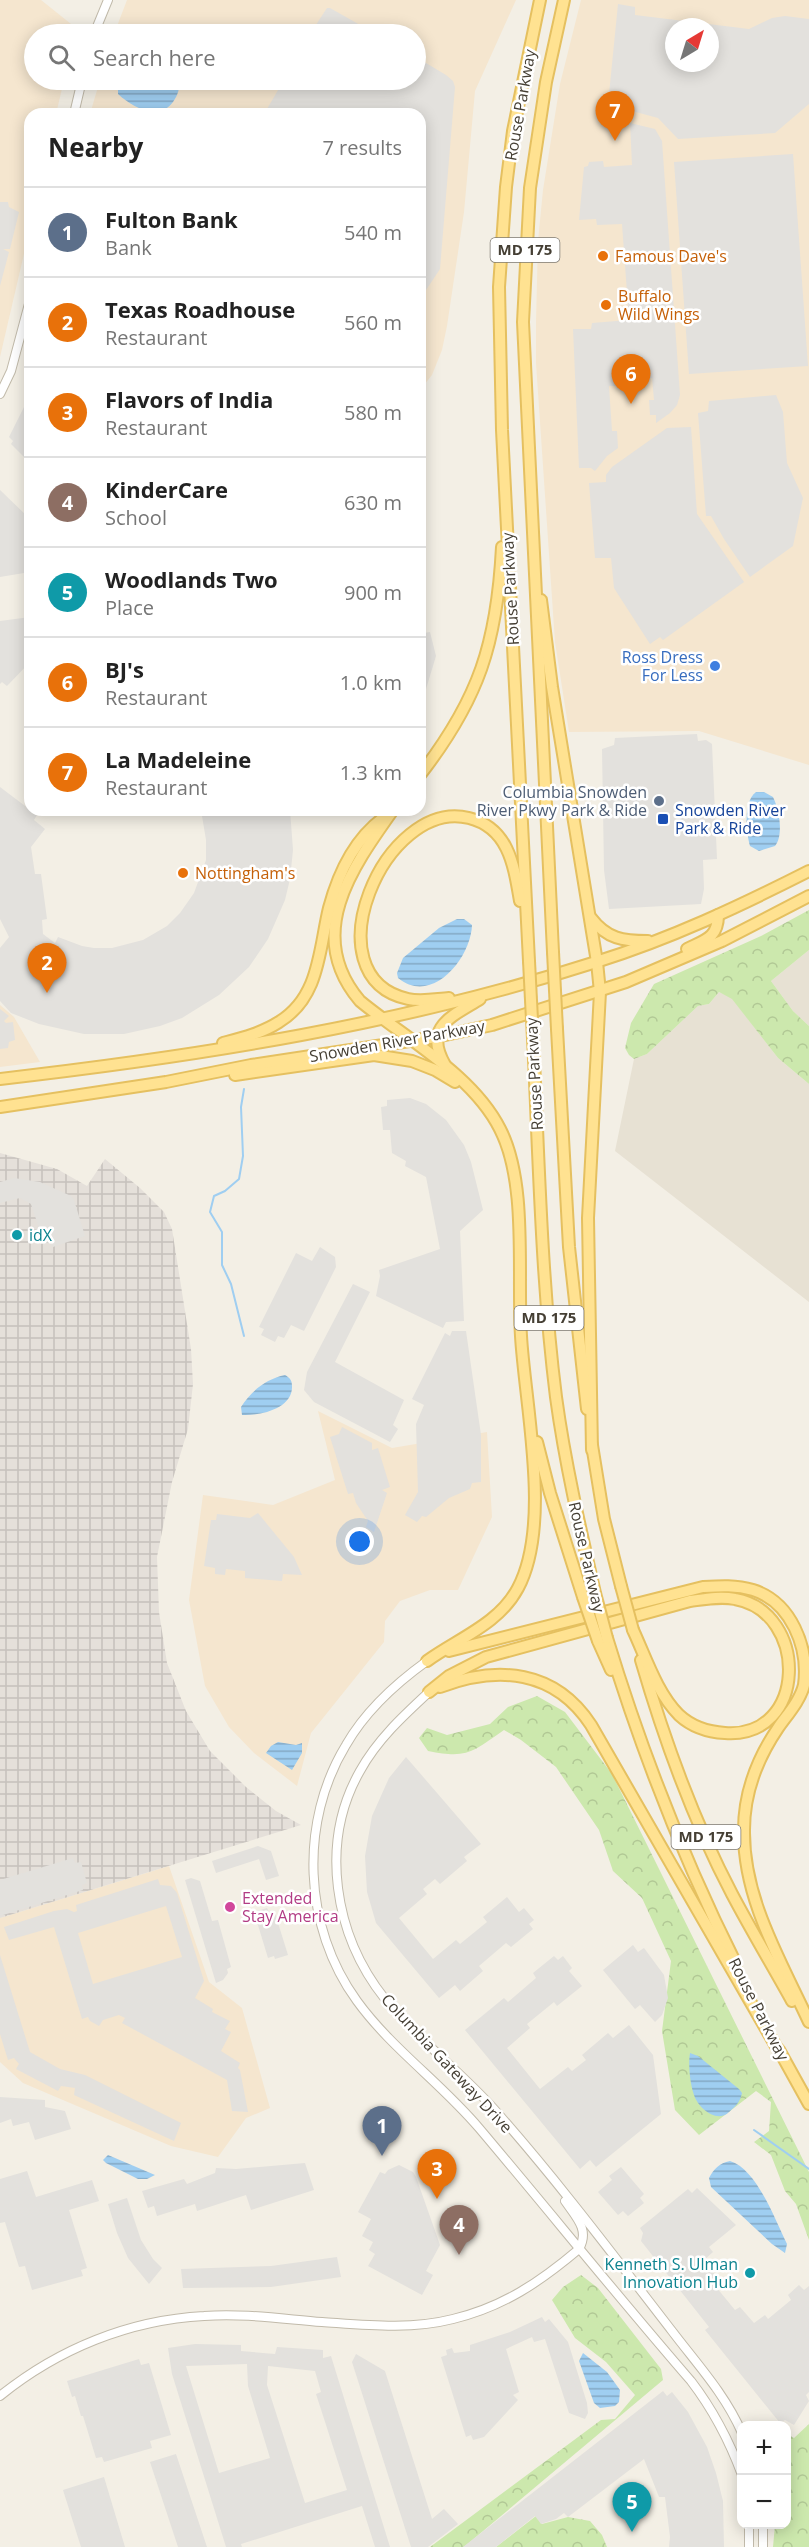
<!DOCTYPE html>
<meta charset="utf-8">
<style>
:root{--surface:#fff;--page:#f6f6f6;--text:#222;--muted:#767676;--line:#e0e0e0;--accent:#fc3a12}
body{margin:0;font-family:"Open Sans",sans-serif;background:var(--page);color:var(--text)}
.controls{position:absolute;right:18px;bottom:18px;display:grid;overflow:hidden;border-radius:12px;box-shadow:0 3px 15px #0003}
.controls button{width:54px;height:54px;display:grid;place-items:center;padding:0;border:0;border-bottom:2px solid var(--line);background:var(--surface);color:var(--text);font:30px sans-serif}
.compass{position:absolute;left:665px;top:18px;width:54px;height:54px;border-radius:50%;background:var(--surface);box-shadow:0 3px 15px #0003;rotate:38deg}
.you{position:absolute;left:360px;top:1542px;width:21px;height:21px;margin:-15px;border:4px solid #fff;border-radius:50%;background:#1a73e8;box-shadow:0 0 0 9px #1a73e833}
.badge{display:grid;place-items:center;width:39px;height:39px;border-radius:50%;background:var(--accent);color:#fff;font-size:20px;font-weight:700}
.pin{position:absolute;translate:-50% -50px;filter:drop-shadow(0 2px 3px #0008)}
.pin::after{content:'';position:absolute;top:32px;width:21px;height:18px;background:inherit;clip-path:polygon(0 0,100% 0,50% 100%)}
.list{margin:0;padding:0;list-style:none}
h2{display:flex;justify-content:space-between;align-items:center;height:78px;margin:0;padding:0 24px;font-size:26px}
h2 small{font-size:20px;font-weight:400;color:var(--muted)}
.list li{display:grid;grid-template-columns:39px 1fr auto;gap:18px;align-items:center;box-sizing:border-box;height:90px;padding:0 24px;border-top:2px solid var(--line)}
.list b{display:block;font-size:22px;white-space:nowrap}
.list p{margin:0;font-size:20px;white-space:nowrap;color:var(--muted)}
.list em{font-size:20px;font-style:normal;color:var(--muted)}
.icon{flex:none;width:33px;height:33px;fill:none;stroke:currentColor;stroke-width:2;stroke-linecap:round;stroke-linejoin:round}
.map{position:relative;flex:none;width:809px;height:2547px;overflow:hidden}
.search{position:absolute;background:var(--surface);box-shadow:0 3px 15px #0003;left:24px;top:24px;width:402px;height:66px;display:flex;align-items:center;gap:15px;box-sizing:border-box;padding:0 21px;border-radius:33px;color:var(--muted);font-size:22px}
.panel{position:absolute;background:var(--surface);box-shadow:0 3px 15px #0003;left:24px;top:108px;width:402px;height:708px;border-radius:18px}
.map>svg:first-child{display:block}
.residential{fill:#e7e1d3}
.commercial{fill:#f5e6cf;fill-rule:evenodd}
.industrial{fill:url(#industrial-grid)}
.forest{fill:url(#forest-crowns)}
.parking{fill:#e3e1dd;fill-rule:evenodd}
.water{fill:url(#water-rules)}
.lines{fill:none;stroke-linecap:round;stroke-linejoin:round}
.stream{stroke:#9fcef1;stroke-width:2}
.minor-casing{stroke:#c1baaa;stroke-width:10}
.major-casing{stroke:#e5c060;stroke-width:14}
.minor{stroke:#fff;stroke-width:8}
.major{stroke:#ffe291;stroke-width:10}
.major-bridge-casing{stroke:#e5c060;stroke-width:14;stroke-linecap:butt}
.major-bridge{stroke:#ffe291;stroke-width:10}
.food-dot{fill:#e8710a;stroke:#fff;stroke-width:2}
.shop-dot{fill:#3f7fe0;stroke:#fff;stroke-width:2}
.service-dot{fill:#5c6f8a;stroke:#fff;stroke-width:2}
.transit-dot{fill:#1a4fb4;stroke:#fff;stroke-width:2}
.culture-dot{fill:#0f9aa8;stroke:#fff;stroke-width:2}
.hotel-dot{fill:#d1479c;stroke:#fff;stroke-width:2}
.labels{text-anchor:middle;stroke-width:5;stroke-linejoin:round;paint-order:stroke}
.shield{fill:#fff;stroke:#7d7971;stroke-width:1.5}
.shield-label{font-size:15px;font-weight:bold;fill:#453f34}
.street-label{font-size:16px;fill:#453f34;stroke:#fff}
.food-label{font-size:16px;fill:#c56008;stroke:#fff;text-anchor:start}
.shop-label{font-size:16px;fill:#366cbe;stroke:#fff;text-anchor:end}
.service-label{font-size:16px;fill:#4e5e75;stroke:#fff;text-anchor:end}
.transit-label{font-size:16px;fill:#164399;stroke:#fff;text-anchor:start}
.culture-label{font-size:16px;fill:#0d838f;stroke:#fff;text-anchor:start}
.hotel-label{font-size:16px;fill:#b23c85;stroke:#fff;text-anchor:start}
</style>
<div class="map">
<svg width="809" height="2547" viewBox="0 0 809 2547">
<defs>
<pattern id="industrial-grid" width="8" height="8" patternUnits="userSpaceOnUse" patternTransform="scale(1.5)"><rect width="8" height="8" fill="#e5e0da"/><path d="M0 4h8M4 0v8" fill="none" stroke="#c6c1bc"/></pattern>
<pattern id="forest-crowns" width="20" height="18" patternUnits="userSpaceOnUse" patternTransform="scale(1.5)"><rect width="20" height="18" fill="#cce8ad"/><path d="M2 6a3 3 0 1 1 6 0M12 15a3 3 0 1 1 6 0" fill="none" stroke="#b1c895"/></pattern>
<pattern id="water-rules" width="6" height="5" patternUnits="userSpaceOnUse" patternTransform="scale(1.5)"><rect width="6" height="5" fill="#9fcef1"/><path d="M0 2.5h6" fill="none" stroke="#83a9c4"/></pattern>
</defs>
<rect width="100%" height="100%" fill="#f3efe5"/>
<g class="residential">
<polygon points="809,950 809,1026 793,1011 771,981"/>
<polygon points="719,992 732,998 778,1058 809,1084 809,1302 615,1151 634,1059 647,1054 698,1006 709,1004"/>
</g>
<g class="commercial">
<polygon points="0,0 41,0 76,28 75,34 34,34 34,80 64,80 56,114 30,114 30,228 0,357"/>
<polygon points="127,0 516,0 475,91 464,212 447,326 442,350 432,375 420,390 420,114 90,114 100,80 416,80 416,34 114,34"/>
<path d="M581 0H809V765L699 731 569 732 555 642 536 363V322L538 241 543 190 560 84ZM674 27H710V63H674Z"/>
<polygon points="0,1005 14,1017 40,1062 0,1067"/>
<polygon points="318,1411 392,1448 487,1432 492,1517 458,1590 430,1590 400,1601 385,1621 384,1642 311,1733 297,1786 254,1753 229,1727 205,1686 189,1600 203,1495 273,1505 335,1480"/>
<polygon points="169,1866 209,1982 242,2008 270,2108 246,2118 218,2157 171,2146 23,2083 0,2062 0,1918"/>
</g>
<polygon class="industrial" points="0,1153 57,1169 87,1186 105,1159 140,1188 164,1212 172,1229 191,1349 193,1384 188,1429 172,1482 157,1557 159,1612 167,1663 186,1711 210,1751 246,1787 276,1811 301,1825 0,1918"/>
<g class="forest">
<polygon points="809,910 809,950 771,981 793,1011 809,1026 809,1084 778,1058 732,999 719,992 709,1004 698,1006 647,1054 634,1059 629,1055 625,1048 631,1023 654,984 761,936"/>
<path d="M537 1696 565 1712 612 1774 809 2172V2240L796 2204 785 2191 771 2155 754 2142 769 2131 771 2102 756 2091 699 2135 675 2110 662 2031 671 1961 642 1898 613 1871 599 1830 556 1767 521 1740 504 1730C472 1752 468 1759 428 1751L419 1738 427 1728 447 1735 490 1724 508 1707Z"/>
<polygon points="581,2275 598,2288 661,2369 663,2380 464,2547 430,2547 601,2420 615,2419 635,2395 606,2362 575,2338 552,2300 563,2287"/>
<polygon points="809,2424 809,2547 773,2547 775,2525 786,2524 787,2434 794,2438"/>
<polygon points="536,2516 542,2524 568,2517 590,2521 602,2535 607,2547 496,2547"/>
</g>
<g class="parking">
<path d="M618 4 635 7V15L749 29 772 18 785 16 809 19V104L775 133 678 139 658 118 632 111 625 104 624 97 609 94ZM674 27H710V63H674Z"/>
<polygon points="327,8 330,8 376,34 310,34"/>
<polygon points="416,57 446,75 453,81 455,87 440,269 424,293 420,294 420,114 264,114 284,80 416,80"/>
<polygon points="630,123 655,129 662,141 680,395 677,405 670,413 656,423 656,415 650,415 649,400 654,400 652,378 624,379 623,386 609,386 612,431 617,431 618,448 607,456 595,471 591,468 579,468 573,329 591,329 592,323 629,320 622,224 597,225 596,219 579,220 584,167 588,166 589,162 603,161 604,167 632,165"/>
<polygon points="793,154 808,366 689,374 674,162"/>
<polygon points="0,202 8,202 9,207 19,212 10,249 3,249 9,252 0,286"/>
<polygon points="30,395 30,463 11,444 13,441 9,437"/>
<polygon points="776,395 783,412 787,463 803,498 793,546 750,577 724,539 711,516 706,516 698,413 708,411 709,401"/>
<polygon points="691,427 697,514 744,582 663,640 660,637 650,644 614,588 611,558 595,558 589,483 606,482 606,475 612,467 667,428"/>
<polygon points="0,490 30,519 30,572 0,577"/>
<polygon points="30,617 30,662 7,686 2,682 0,684 0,621"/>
<polygon points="420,617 424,633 430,632 436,656 423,699 420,698"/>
<polygon points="697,734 698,741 706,740 712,744 717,859 703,860 704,889 701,904 609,909 604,870 602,749 614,745 615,738"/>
<polygon points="0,787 37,815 34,820 45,829 31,847 35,874 41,874 47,919 42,920 43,934 55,943 58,937 82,946 94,948 112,948 143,940 167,926 180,913 194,893 206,860 206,840 201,810 290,810 293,850 290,879 285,900 268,939 249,967 219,995 182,1018 160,1026 124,1034 84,1034 39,1024 11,1013 0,1001 0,948 9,937 0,919"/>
<polygon points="0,1009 9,1016 4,1021 6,1023 13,1022 15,1040 9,1042 8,1048 0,1049"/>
<polygon points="410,1098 426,1104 446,1120 464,1145 471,1162 483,1210 460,1231 464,1321 446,1322 443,1328 376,1296 380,1276 379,1270 440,1249 426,1177 405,1166 406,1161 392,1153 390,1130 383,1130 381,1107 387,1106 387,1100"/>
<polygon points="14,1178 40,1182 71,1196 74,1200 85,1236 53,1247 50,1242 44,1243 31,1204 20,1198 0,1203 0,1182"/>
<polygon points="320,1247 335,1257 336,1267 304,1331 291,1325 284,1338 278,1336 275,1342 261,1335 264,1329 259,1327 296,1253 312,1261"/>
<polygon points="353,1284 370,1292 335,1362 404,1400 393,1425 398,1429 390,1442 314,1402 304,1390 307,1372"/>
<polygon points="452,1331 466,1331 481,1435 481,1482 472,1483 470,1489 449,1498 426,1517 422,1516 417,1522 405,1515 418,1492 416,1424 424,1405 412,1399 445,1333 450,1336"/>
<polygon points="342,1427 372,1443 372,1450 378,1448 390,1487 382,1490 387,1493 374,1532 366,1527 368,1521 356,1503 353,1493 348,1494 330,1437 339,1434"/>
<polygon points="258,1513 294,1557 302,1575 283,1574 282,1581 245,1578 245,1571 226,1569 225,1575 215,1574 215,1568 204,1566 211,1520 216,1520 217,1514 250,1518"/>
<polygon points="406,1757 481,1844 464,1857 467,1861 440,1884 435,1879 423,1889 427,1894 399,1918 433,1959 456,1940 460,1944 487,1922 483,1917 507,1897 519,1912 524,1908 534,1920 529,1924 533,1929 511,1947 506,1943 479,1966 483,1971 460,1991 455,1985 439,1998 376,1923 367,1892 365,1856 372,1816 389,1778"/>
<polygon points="258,1846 271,1851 279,1876 266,1880 259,1859 216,1873 212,1861"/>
<polygon points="73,1858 75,1863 81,1862 87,1883 82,1885 83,1890 0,1916 0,1880"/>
<polygon points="191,1878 200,1881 212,1921 218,1920 231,1967 227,1969 228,1973 223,1980 216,1983 185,1880"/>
<path d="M158 1879 160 1885 171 1886 177 1893 204 1981 195 1998 213 2009 212 2012 230 2021 225 2029 231 2032 221 2051 240 2063 238 2068 240 2070 248 2112 232 2111 227 2080 122 2023 125 2018 119 2015 103 2020 99 2026 90 2021 88 2017 82 2019 54 1927 9 1940 4 1927 54 1911 67 1909 74 1912 77 1911 76 1905ZM166 1906 182 1957 93 1984 78 1933Z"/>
<polygon points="267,1908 269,1912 274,1910 288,1955 275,1959 274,1956 268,1958 254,1912"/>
<polygon points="633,1945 638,1952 644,1948 664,1975 668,1998 662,2015 655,2022 640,2005 635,2009 603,1970"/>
<polygon points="0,1955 30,2052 60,2069 85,2075 181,2123 174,2141 74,2095 75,2088 61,2086 58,2091 16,2069 19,2064 14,2058 8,2060 0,2034"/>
<polygon points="554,1956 558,1960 563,1956 572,1968 569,1971 582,1986 557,2006 554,2002 527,2024 530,2028 507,2048 540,2089 568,2067 572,2071 586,2060 582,2055 608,2033 613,2038 629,2025 653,2055 661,2114 596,2167 590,2160 580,2169 465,2030 504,1998 508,2002 536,1978 533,1973"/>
<polygon points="0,2097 45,2100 45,2107 65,2111 71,2129 35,2140 29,2122 13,2126 11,2119 0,2123"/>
<polygon points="305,2163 314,2190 251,2210 246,2195 197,2211 195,2204 157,2216 154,2206 148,2208 142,2191 184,2179 187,2184 215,2173 216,2168 236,2169"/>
<polygon points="399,2165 413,2172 416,2177 440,2245 426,2271 433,2275 422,2295 368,2266 375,2254 369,2250 373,2242 362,2236 371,2219 358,2212 380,2172 385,2174 388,2170"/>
<polygon points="621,2167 644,2194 640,2198 644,2203 628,2216 623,2211 618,2215 598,2192 612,2180 609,2176"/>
<polygon points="27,2171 36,2197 92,2180 99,2201 69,2210 87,2268 81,2270 83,2276 32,2290 25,2266 19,2267 5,2222 0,2223 0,2179"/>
<polygon points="697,2188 736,2225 709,2247 713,2252 703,2261 717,2277 712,2282 735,2310 740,2307 754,2323 765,2315 768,2319 791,2300 788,2295 799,2285 804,2290 809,2286 809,2392 806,2395 809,2401 794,2425 785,2420 780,2423 705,2330 709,2327 641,2241 643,2233 640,2228 688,2189 692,2193"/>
<polygon points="127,2198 141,2240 153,2259 162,2268 149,2284 128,2258 117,2233 108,2204"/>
<polygon points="337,2257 341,2277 271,2287 183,2288 181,2269 271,2266"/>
<polygon points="542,2317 545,2322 549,2319 568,2342 587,2403 588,2413 585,2419 569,2413 545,2339 534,2342 532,2337 506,2349 519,2392 513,2395 518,2400 484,2437 473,2440 471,2435 466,2437 441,2357 447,2355 446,2350 452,2348 454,2353 470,2351 470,2345 510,2332"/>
<path d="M195 2344 241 2345V2351L275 2354 277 2347 323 2350V2358L331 2356 390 2547H375L362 2506 241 2544 242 2547H226L172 2374 168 2348ZM247 2364 248 2386 270 2458 219 2473 186 2366ZM268 2366 315 2371 321 2392 316 2394 347 2490 305 2503 267 2385Z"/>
<polygon points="356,2354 385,2371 432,2519 444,2509 458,2524 428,2547 411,2547 352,2362"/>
<polygon points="139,2359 141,2365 149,2363 171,2435 150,2441 152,2448 104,2462 102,2457 96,2458 83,2416 81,2416 75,2396 72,2397 67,2381"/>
<polygon points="663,2391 667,2396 672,2392 688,2412 707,2447 716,2473 723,2501 724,2547 669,2547 670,2537 665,2497 659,2497 644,2459 568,2517 564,2513 556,2519 541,2524 535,2516 496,2547 463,2547"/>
<polygon points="176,2454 207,2547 178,2547 150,2462"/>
<polygon points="104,2477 125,2547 81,2547 63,2490"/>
</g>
<g class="water">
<path d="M118 80H179C180 88 178 95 173 102 158 122 132 107 118 94Z"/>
<path d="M756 792H764L773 797C779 809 784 835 775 846L759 851 750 846C746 832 743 802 756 792Z"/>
<path d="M457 919H464L472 925C471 958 432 1006 398 978L397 973 403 958 439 928Z"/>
<path d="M285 1375C290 1378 292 1380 292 1386 293 1409 259 1416 242 1415L241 1407C251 1391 266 1379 285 1375Z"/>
<polygon points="278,1742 296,1745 302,1743 302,1753 292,1770 266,1753 271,1746"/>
<path d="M690 2053 698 2056 739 2089 742 2093C740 2102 736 2106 729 2112 717 2124 698 2108 694 2095 690 2084 688 2063 690 2053Z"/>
<polygon points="108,2155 155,2175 147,2179 138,2179 106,2163 103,2160"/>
<path d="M730 2161C757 2169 775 2220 787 2244L785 2253 772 2244 711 2187 709 2178C714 2169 719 2163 730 2161Z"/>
<polygon points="583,2353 607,2372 620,2390 619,2402 615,2406 600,2408 594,2403 579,2361"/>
</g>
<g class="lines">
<g class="stream">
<polyline points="244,1336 231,1284 222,1265 222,1232 210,1212 214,1196 225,1191 239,1179 243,1156 241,1107 244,1089"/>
<polyline points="754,2130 809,2169"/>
</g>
<defs>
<g id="minor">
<polyline points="94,34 108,0"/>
<polyline points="74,114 82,80"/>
<polyline points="0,394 11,371 30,300"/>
<path d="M427 1661C395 1684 366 1710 346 1745 299 1822 303 1927 357 2001 391 2048 441 2083 479 2128 550 2212 619 2298 691 2381 714 2411 729 2440 742 2475"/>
<path d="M429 1692C403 1716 377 1740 360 1771 319 1843 334 1935 385 1999 417 2039 460 2071 494 2109 557 2180 614 2256 672 2331 697 2364 725 2394 742 2433"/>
<path d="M0 2396C58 2349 129 2320 204 2316 243 2313 283 2319 322 2322 366 2325 410 2330 453 2319 503 2307 540 2282 579 2249 590 2230 576 2217 565 2201"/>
<polyline points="749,2547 749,2524"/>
<polyline points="763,2547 763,2524"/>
</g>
<g id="major">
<polyline points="541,600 552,687 597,962 600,992 588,1218 592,1450"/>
<path d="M420 775C479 699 497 643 502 547"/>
<path d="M393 810C351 869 304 935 360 1001 406 1039 473 1075 500 1129 528 1183 517 1274 521 1336 525 1406 552 1524 518 1588 499 1624 459 1638 427 1661"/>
<path d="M591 918C607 939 623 941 648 941"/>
<path d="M687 949C705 940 718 938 718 915"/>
<polyline points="553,952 523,322 530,188 546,82 564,0"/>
<polyline points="529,961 502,430 499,287 506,187 513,131 540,0"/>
<path d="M449 998C435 999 421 1002 408 999 308 977 385 797 469 818 509 828 514 866 520 901"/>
<polyline points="557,1029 569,1247 587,1409"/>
<path d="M533 1039C539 1158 541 1278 556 1397 565 1463 580 1528 595 1593"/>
<path d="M223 1043C242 1038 262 1033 279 1022 320 997 319 949 329 908 338 874 355 839 383 818"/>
<path d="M445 1065C423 1027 451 1017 480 999"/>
<polyline points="235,1075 374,1055 412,1061 435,1070 455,1082"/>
<path d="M0 1079C201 1056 403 1024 596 962 670 939 740 906 809 871"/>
<polyline points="0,1107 166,1082 251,1065 436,1037 492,1025 626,982 722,941 809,896"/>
<polyline points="537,1442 550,1493 583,1597"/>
<polyline points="592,1445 604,1519 621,1586"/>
<path d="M607 1638C642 1753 682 1856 736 1964"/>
<polyline points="598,1641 611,1670"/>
<path d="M449 1651 703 1587C720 1586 736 1585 753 1590 791 1602 809 1647 804 1685 800 1701 787 1715 778 1728 757 1759 744 1792 744 1830 743 1899 781 1961 809 2022"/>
<path d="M641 1660C664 1739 693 1820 732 1894 751 1930 772 1965 792 2001"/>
<path d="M440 1687C498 1665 555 1670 591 1725L781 2055"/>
<path d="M429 1692 449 1676 486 1657 690 1601C705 1599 720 1596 735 1599 809 1612 808 1739 725 1733 707 1732 692 1727 679 1715 657 1693 646 1658 633 1630"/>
<polyline points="779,2050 809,2104"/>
</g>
</defs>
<use href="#minor" class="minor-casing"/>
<use href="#major" class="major-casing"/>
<use href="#minor" class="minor"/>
<use href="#major" class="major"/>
<defs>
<g id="major-bridge">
<polyline points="553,952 557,1029"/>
<polyline points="529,961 533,1039"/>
<polyline points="621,1586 633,1630"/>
<polyline points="595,1593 607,1638"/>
<polyline points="583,1597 598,1641"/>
</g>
</defs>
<use href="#major-bridge" class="major-bridge-casing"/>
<use href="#major-bridge" class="major-bridge"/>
</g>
<g class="food-dot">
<circle cx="603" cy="256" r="6"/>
<circle cx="606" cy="305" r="6"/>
<circle cx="183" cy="873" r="6"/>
</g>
<circle class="shop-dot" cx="715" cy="666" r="6"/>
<circle class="service-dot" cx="659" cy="801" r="6"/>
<rect class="transit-dot" x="657" y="813" width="12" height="12" rx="3"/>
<g class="culture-dot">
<circle cx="17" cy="1235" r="6"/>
<circle cx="750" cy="2273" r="6"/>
</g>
<circle class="hotel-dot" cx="230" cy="1907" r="6"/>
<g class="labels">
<g class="shield">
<rect x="490.5" y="238" width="69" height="24" rx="4.5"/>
<rect x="514.5" y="1306" width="69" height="24" rx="4.5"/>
<rect x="671.5" y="1825" width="69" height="24" rx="4.5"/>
</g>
<g class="shield-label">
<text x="525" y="255">MD 175</text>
<text x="549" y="1323">MD 175</text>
<text x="706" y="1842">MD 175</text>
</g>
<g class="street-label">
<text transform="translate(520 105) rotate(-80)" y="6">Rouse Parkway</text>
<text transform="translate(510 589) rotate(-93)" y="6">Rouse Parkway</text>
<text transform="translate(397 1041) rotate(-10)" y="6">Snowden River Parkway</text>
<text transform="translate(534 1074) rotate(-93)" y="6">Rouse Parkway</text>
<text transform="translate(587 1557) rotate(77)" y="6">Rouse Parkway</text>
<text transform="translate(759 2009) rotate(63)" y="6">Rouse Parkway</text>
<text transform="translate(447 2063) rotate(47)" y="6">Columbia Gateway Drive</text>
</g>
<g class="food-label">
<text x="615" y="262">Famous Dave's</text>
<text x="618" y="302">Buffalo<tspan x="618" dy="18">Wild Wings</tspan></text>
<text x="195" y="879">Nottingham's</text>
</g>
<g class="shop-label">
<text x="703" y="663">Ross Dress<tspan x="703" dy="18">For Less</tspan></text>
</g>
<g class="service-label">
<text x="647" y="798">Columbia Snowden<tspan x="647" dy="18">River Pkwy Park &amp; Ride</tspan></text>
</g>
<g class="transit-label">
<text x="675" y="816">Snowden River<tspan x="675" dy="18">Park &amp; Ride</tspan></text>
</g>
<g class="culture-label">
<text x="29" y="1241">idX</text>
<text x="738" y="2270" text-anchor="end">Kenneth S. Ulman<tspan x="738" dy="18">Innovation Hub</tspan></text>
</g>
<g class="hotel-label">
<text x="242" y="1904">Extended<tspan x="242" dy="18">Stay America</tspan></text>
</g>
</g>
</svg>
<div class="controls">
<button>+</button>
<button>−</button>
</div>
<svg class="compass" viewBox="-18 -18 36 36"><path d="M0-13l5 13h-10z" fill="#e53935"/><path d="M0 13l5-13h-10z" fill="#767676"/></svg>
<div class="you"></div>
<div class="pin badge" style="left:382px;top:2156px;background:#5c6f8a">1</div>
<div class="pin badge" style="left:47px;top:993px;background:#e8710a">2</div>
<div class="pin badge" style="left:437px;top:2199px;background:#e8710a">3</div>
<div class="pin badge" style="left:459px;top:2255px;background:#8d6e63">4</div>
<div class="pin badge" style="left:632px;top:2532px;background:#0f9aa8">5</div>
<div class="pin badge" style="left:631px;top:404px;background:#e8710a">6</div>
<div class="pin badge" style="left:615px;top:141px;background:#e8710a">7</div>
<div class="search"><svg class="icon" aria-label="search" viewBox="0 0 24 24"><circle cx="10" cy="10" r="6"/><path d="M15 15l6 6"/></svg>Search here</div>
<section class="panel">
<h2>Nearby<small>7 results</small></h2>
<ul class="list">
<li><span class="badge" style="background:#5c6f8a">1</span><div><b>Fulton Bank</b><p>Bank</p></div><em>540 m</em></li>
<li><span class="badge" style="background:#e8710a">2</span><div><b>Texas Roadhouse</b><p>Restaurant</p></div><em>560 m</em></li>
<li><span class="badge" style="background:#e8710a">3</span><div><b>Flavors of India</b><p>Restaurant</p></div><em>580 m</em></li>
<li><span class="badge" style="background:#8d6e63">4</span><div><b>KinderCare</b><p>School</p></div><em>630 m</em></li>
<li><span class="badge" style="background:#0f9aa8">5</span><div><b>Woodlands Two</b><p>Place</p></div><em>900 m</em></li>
<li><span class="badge" style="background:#e8710a">6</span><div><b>BJ's</b><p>Restaurant</p></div><em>1.0 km</em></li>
<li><span class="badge" style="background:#e8710a">7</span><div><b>La Madeleine</b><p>Restaurant</p></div><em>1.3 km</em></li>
</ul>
</section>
</div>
